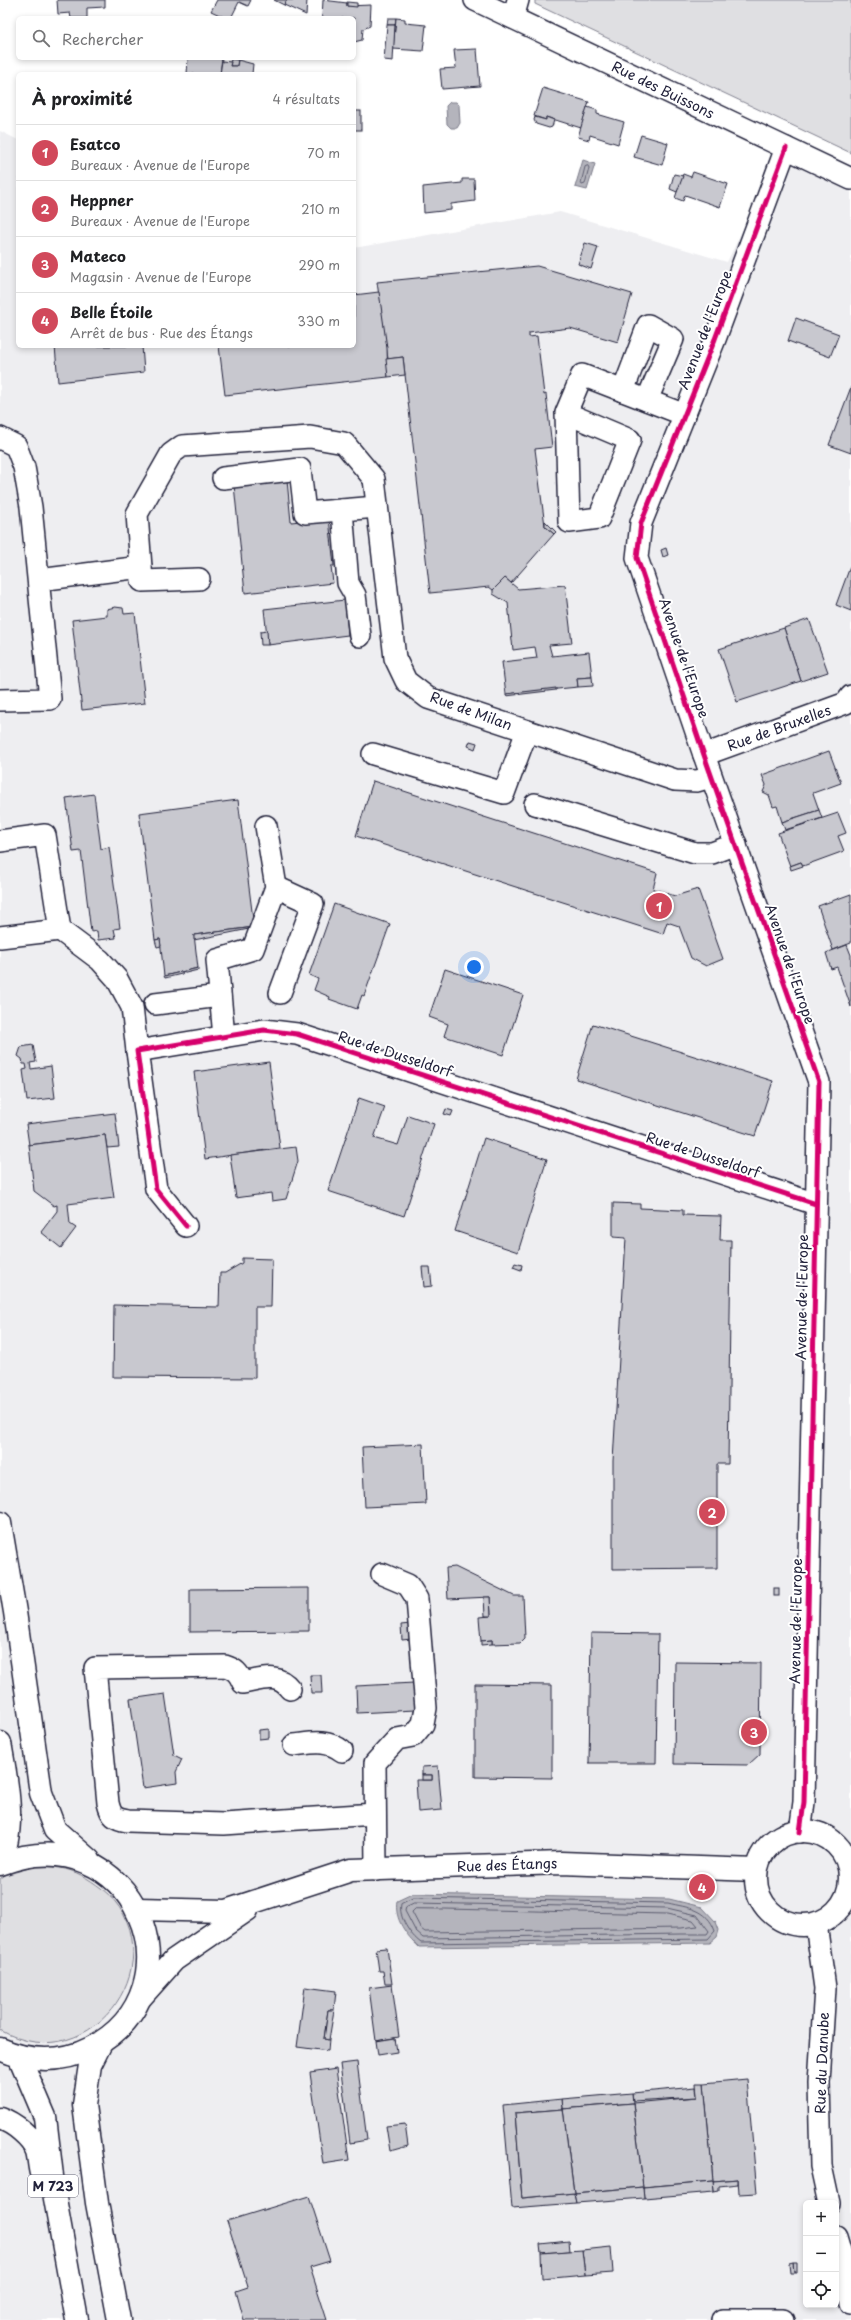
<!DOCTYPE html>
<html lang="fr">
<meta charset="utf-8">
<style>
:root{--surface:#fff;--page:#f6f6f6;--text:#202124;--muted:#757577;--line:#e0e0e0;--accent:#d1495b}
body{margin:0;font-family:"Playpen Sans",sans-serif;background:var(--page);color:var(--text)}
.controls{position:absolute;right:12px;bottom:12px;display:grid;overflow:hidden;border-radius:6px;box-shadow:0 2px 6px #0003}
.controls button{width:36px;height:36px;display:grid;place-items:center;padding:0;border:0;border-bottom:1px solid var(--line);background:var(--surface);color:var(--text);font:20px sans-serif}
.you{position:absolute;left:474px;top:967px;width:14px;height:14px;margin:-10px;border:3px solid #fff;border-radius:50%;background:#1a73e8;box-shadow:0 0 0 6px #1a73e833}
.badge{display:grid;place-items:center;width:26px;height:26px;border-radius:50%;background:var(--accent);color:#fff;font-size:13px;font-weight:700}
.pin{position:absolute;translate:-50% -50%;border:2px solid #fff;box-shadow:0 1px 4px #0006}
.list{margin:0;padding:0;list-style:none}
h2{display:flex;justify-content:space-between;align-items:center;height:52px;margin:0;padding:0 16px;font-size:17px}
h2 small{font-size:13px;font-weight:400;color:var(--muted)}
.list li{display:grid;grid-template-columns:26px 1fr auto;gap:12px;align-items:center;box-sizing:border-box;height:56px;padding:0 16px;border-top:1px solid var(--line)}
.list b{display:block;font-size:15px;white-space:nowrap}
.list p{margin:0;font-size:13px;white-space:nowrap;color:var(--muted)}
.list em{font-size:13px;font-style:normal;color:var(--muted)}
.icon{flex:none;width:22px;height:22px;fill:none;stroke:currentColor;stroke-width:2;stroke-linecap:round;stroke-linejoin:round}
.map{position:relative;flex:none;width:851px;height:2320px;overflow:hidden}
.search{position:absolute;background:var(--surface);box-shadow:0 2px 6px #0003;left:16px;top:16px;width:340px;height:44px;display:flex;align-items:center;gap:10px;box-sizing:border-box;padding:0 14px;border-radius:6px;color:var(--muted);font-size:15px}
.panel{position:absolute;background:var(--surface);box-shadow:0 2px 6px #0003;left:16px;top:72px;width:340px;height:276px;border-radius:6px}
.map>svg:first-child{display:block}
.built{fill:#eeeef1;fill-rule:evenodd}
.green{fill:#dfdfe2;stroke:#80808e}
.water{fill:#b4b4bc;stroke:#7a7a88}
.lines{fill:none;stroke-linecap:round;stroke-linejoin:round}
.shore{stroke:#5c5c6f;stroke-width:1}
.building{fill:#c8c8cf;stroke:#22223b}
.minor-casing{stroke:#22223b;stroke-width:24}
.major-casing{stroke:#22223b;stroke-width:25}
.minor{stroke:#fff;stroke-width:21}
.major{stroke:#fff;stroke-width:22}
.cycleway-casing{stroke:#fff;stroke-width:8}
.cycleway{stroke:#d6006c;stroke-width:5}
.labels{text-anchor:middle;stroke-width:4;stroke-linejoin:round;paint-order:stroke}
.shield{fill:#fff;stroke:#646476;stroke-width:1}
.shield-label{font-size:13px;font-weight:bold;fill:#22223b}
.street-label{font-size:14px;fill:#22223b;stroke:#fff}
</style>
<div class="map">
<svg width="851" height="2320" viewBox="0 0 851 2320">
<rect width="100%" height="100%" fill="#fff"/>
<filter id="ink" filterUnits="userSpaceOnUse"><feTurbulence type="fractalNoise" baseFrequency=".025" numOctaves="2"/><feDisplacementMap in="SourceGraphic" scale="8" xChannelSelector="R" yChannelSelector="G"/><feConvolveMatrix kernelMatrix="1 2 1 2 8 2 1 2 1" color-interpolation-filters="sRGB"/></filter>
<g filter="url(#ink)">
<path class="built" d="M0 131 18 140V346H354V248L560 212 727 262 779 155 851 191V2320H0ZM806 2203H836V2305H806Z"/>
<g class="green">
<polygon points="535,0 851,0 851,153 535,4"/>
<path d="M33 1867C42 1867 51 1866 60 1868 75 1870 89 1879 101 1888 182 1952 94 2084 0 2030V1879L5 1875Z"/>
</g>
<g class="water">
<polygon points="450,102 456,102 459,105 460,123 457,128 451,128 447,124 446,106"/>
<polygon points="583,160 595,164 587,190 575,187"/>
<path d="M412 1894 669 1899 702 1907 716 1922 719 1930 717 1937 710 1943 419 1947C406 1935 394 1919 397 1901Z"/>
</g>
<g class="lines">
<g class="shore">
<polygon points="588,166 589,168 585,184 582,185 581,183 585,167"/>
<path d="M413 1898 668 1903C688 1908 707 1908 715 1931L708 1939 421 1943C410 1935 398 1917 401 1904Z"/>
<polygon points="414,1903 667,1908 697,1915 709,1931 707,1934 681,1934 423,1938 416,1932 405,1911 406,1907"/>
<polygon points="445,1909 667,1914 693,1920 698,1926 681,1928 425,1932 421,1929 412,1912 415,1909"/>
</g>
</g>
<g class="building">
<polygon points="57,0 105,0 105,7 87,8 87,18 71,18 70,13 58,14"/>
<polygon points="217,0 251,0 248,6 239,2 231,18 226,18 211,11"/>
<polygon points="274,0 287,0 284,5"/>
<polygon points="287,0 307,0 306,15 284,5"/>
<polygon points="323,0 347,3 347,6 371,5 370,26 363,29 362,40 354,42 354,18 322,18"/>
<polygon points="347,2 357,3 357,7 347,6"/>
<polygon points="388,18 396,18 395,25 387,25"/>
<polygon points="396,18 405,19 405,23 426,25 423,51 393,49"/>
<polygon points="387,25 395,25 393,61 384,60"/>
<polygon points="477,49 480,86 442,89 440,69 456,68 454,50"/>
<polygon points="188,58 222,58 220,74 187,74"/>
<polygon points="231,59 238,60 237,66 230,66"/>
<polygon points="238,60 253,64 252,74 220,74 222,61 231,62 230,66 237,66"/>
<polygon points="543,88 589,102 581,128 546,117 546,120 534,116"/>
<polygon points="587,107 597,110 597,114 624,122 618,144 590,135 589,140 578,137"/>
<rect x="354" y="111" width="7" height="19"/>
<polygon points="535,117 546,120 546,117 554,120 552,127 549,128 536,124 534,120"/>
<polygon points="641,135 668,143 662,165 634,157"/>
<polygon points="693,172 728,184 720,207 685,195 683,201 675,198 683,174 691,177"/>
<polygon points="674,174 683,176 677,192 670,189"/>
<polygon points="462,179 474,179 475,201 451,204 451,210 424,213 423,187 462,183"/>
<polygon points="585,243 598,247 591,269 578,264"/>
<polygon points="537,266 632,294 618,342 570,328 529,333 529,337 537,336 544,395 546,394 552,447 535,449 545,526 554,534 511,583 505,578 493,590 489,587 430,593 403,357 388,359 377,282"/>
<polygon points="379,292 387,348 388,377 225,395 219,346 354,346 354,295"/>
<polygon points="796,318 839,334 830,357 788,341"/>
<polygon points="55,346 142,346 144,372 58,382"/>
<polygon points="403,357 405,375 388,377 386,359"/>
<polygon points="851,387 851,453 829,445"/>
<polygon points="287,480 291,522 329,518 334,566 331,566 333,583 245,593 234,485"/>
<polygon points="545,521 556,532 554,534 545,526"/>
<polygon points="666,548 668,555 663,557 661,550"/>
<polygon points="851,564 851,611 836,605"/>
<polygon points="505,578 518,589 565,585 572,643 549,645 552,656 589,652 592,677 577,678 578,687 506,694 502,662 537,658 535,647 513,650 508,603 493,594 493,590"/>
<polygon points="345,600 348,635 268,645 264,609"/>
<polygon points="115,607 123,608 124,614 135,613 145,703 82,710 72,620 107,616 107,609"/>
<polygon points="809,619 828,672 801,681 784,628"/>
<polygon points="784,628 801,681 737,702 719,649"/>
<polygon points="267,631 268,645 261,645 260,632"/>
<polygon points="592,677 593,686 578,687 577,678"/>
<polygon points="556,688 556,690 506,696 506,694"/>
<polygon points="470,741 477,743 475,749 468,746"/>
<polygon points="829,751 841,783 813,793 819,810 782,822 777,806 773,807 769,795 763,792 766,785 762,775"/>
<polygon points="373,781 657,873 653,889 675,896 698,889 723,959 706,966 691,958 679,926 667,922 663,934 356,836"/>
<polygon points="94,794 101,849 109,847 120,928 114,929 116,938 98,940 97,931 91,932 81,851 73,852 66,798"/>
<polygon points="238,800 254,927 194,935 198,968 164,976 160,939 155,940 139,813"/>
<polygon points="819,810 822,818 785,830 782,822"/>
<polygon points="838,813 846,833 838,836 844,851 803,866 801,862 790,866 778,833"/>
<polygon points="801,862 803,866 791,870 790,866"/>
<polygon points="851,894 851,943 833,950 818,906"/>
<polygon points="334,904 390,924 364,996 362,995 357,1009 329,999 330,997 314,990 318,979 309,975"/>
<polygon points="254,927 254,928 194,940 194,935"/>
<polygon points="160,939 161,946 157,947 155,940"/>
<polygon points="847,945 851,955 851,1007 837,967 831,969 826,953"/>
<polygon points="198,968 198,970 165,978 164,976"/>
<polygon points="445,969 523,995 503,1055 444,1036 448,1024 429,1017"/>
<polygon points="593,1024 773,1081 755,1136 576,1079"/>
<polygon points="33,1045 36,1062 30,1063 31,1069 51,1066 55,1098 27,1101 23,1070 27,1069 26,1064 23,1064 22,1059 18,1056 21,1047"/>
<polygon points="269,1062 280,1148 205,1159 194,1072"/>
<polygon points="359,1098 385,1107 374,1138 398,1145 408,1115 434,1124 404,1216 328,1191"/>
<polygon points="446,1109 453,1111 451,1116 444,1114"/>
<polygon points="115,1113 119,1147 107,1148 105,1135 29,1145 26,1124"/>
<polygon points="105,1135 114,1198 68,1204 70,1224 76,1228 61,1248 41,1232 57,1211 57,1205 54,1206 34,1191 29,1145"/>
<polygon points="484,1138 547,1159 518,1252 455,1231"/>
<polygon points="296,1147 298,1161 286,1199 272,1201 271,1193 236,1198 230,1155"/>
<polygon points="613,1203 640,1204 640,1208 683,1210 683,1215 721,1216 720,1240 731,1240 728,1464 717,1464 717,1568 613,1569 613,1461 626,1238 613,1237"/>
<polygon points="242,1258 272,1259 271,1307 255,1307 255,1378 113,1377 114,1305 219,1307 220,1273 225,1273 242,1263"/>
<polygon points="515,1263 522,1265 521,1270 513,1267"/>
<polygon points="422,1267 430,1267 432,1286 424,1287"/>
<polygon points="423,1444 426,1504 365,1507 362,1447"/>
<polygon points="455,1567 514,1596 523,1596 525,1638 520,1643 492,1644 492,1640 481,1641 479,1617 491,1616 490,1597 448,1599 446,1568"/>
<polygon points="309,1588 309,1631 190,1632 190,1589"/>
<rect x="774" y="1588" width="5" height="8"/>
<polygon points="484,1597 490,1597 491,1616 485,1616"/>
<polygon points="410,1624 411,1639 402,1640 401,1625"/>
<polygon points="591,1633 658,1634 656,1763 589,1763"/>
<polygon points="492,1640 492,1644 481,1645 481,1641"/>
<polygon points="675,1662 761,1663 760,1754 748,1765 674,1764"/>
<polygon points="310,1675 321,1675 322,1693 311,1693"/>
<polygon points="414,1683 415,1710 357,1713 356,1686"/>
<polygon points="475,1684 552,1685 552,1778 475,1777"/>
<polygon points="165,1694 174,1755 182,1759 176,1772 177,1783 143,1788 130,1699"/>
<polygon points="269,1729 269,1738 259,1739 259,1730"/>
<polygon points="438,1766 442,1810 418,1812 416,1780 432,1780 432,1775 422,1775 422,1767"/>
<rect x="422" y="1775" width="10" height="5"/>
<polygon points="387,1948 392,1984 385,1984 383,1971 379,1971 376,1949"/>
<polygon points="392,1985 399,2037 376,2041 369,1988"/>
<polygon points="305,1987 336,1991 334,2010 328,2010 324,2039 329,2040 328,2051 297,2047"/>
<polygon points="328,2010 334,2010 329,2040 324,2039"/>
<polygon points="395,2038 397,2052 378,2055 376,2041"/>
<polygon points="357,2062 367,2140 350,2143 340,2064"/>
<polygon points="336,2069 349,2160 323,2164 310,2073"/>
<polygon points="747,2079 757,2193 739,2194 738,2179 713,2181 704,2083"/>
<polygon points="696,2083 704,2083 713,2181 643,2187 633,2103 697,2097"/>
<polygon points="696,2087 697,2097 633,2101 632,2093"/>
<polygon points="632,2093 633,2103 563,2109 562,2099"/>
<polygon points="562,2099 563,2109 515,2113 522,2198 574,2193 576,2203 512,2208 503,2105"/>
<polygon points="633,2103 643,2187 574,2193 563,2109"/>
<polygon points="563,2109 574,2193 522,2198 515,2113"/>
<polygon points="405,2124 408,2146 390,2151 386,2126"/>
<polygon points="738,2179 738,2184 719,2186 719,2191 714,2192 713,2181"/>
<polygon points="713,2181 714,2192 644,2198 643,2187"/>
<polygon points="643,2187 644,2198 576,2203 574,2193"/>
<polygon points="309,2196 330,2261 310,2267 327,2320 244,2320 236,2291 248,2287 227,2221"/>
<polygon points="569,2241 570,2251 541,2253 540,2244"/>
<polygon points="611,2247 613,2273 585,2275 582,2250"/>
<polygon points="582,2250 585,2275 542,2279 541,2253"/>
<polygon points="793,2263 797,2263 797,2273 794,2273"/>
<polygon points="793,2263 794,2273 790,2273 789,2264"/>
</g>
<g class="lines">
<defs>
<g id="minor">
<polyline points="475,0 851,179"/>
<polyline points="513,18 518,0"/>
<polyline points="786,148 715,339 641,523 637,558 704,755 819,1082 804,1802 800,1832"/>
<polyline points="623,391 648,325 673,339 647,400"/>
<polyline points="566,413 630,440 599,518 569,522 566,413 582,375 685,415"/>
<polyline points="0,438 16,446 24,467 31,507 50,699 0,700"/>
<polyline points="223,478 300,469 305,513 377,507"/>
<polyline points="342,510 348,583 355,595 360,636"/>
<polyline points="199,579 142,581 137,514 171,454 182,446 310,437 344,443 374,479 395,658 406,681 428,698 675,780 697,781 711,777"/>
<polyline points="39,580 141,567"/>
<polyline points="373,754 504,793 527,731"/>
<polyline points="704,755 846,703 851,696"/>
<polyline points="535,804 695,853 712,853 736,844"/>
<polyline points="0,841 45,835 60,930 100,960 117,979 132,1007 137,1051"/>
<polyline points="276,887 313,904 280,993"/>
<polyline points="0,937 60,930"/>
<polyline points="155,1004 220,996"/>
<polyline points="224,1037 217,960 253,949 276,887 266,826"/>
<polyline points="186,1226 156,1189 137,1051 264,1030 297,1034 816,1204"/>
<path d="M290 1689C277 1672 261 1680 243 1683 239 1673 235 1669 225 1666L95 1668 108 1803C111 1816 115 1819 128 1821L224 1824 375 1814"/>
<path d="M294 1745C312 1743 327 1739 342 1751"/>
<polyline points="376,1870 375,1763 397,1739 413,1736 423,1724 426,1708 417,1599 408,1585 382,1574"/>
<polyline points="816,1924 825,1988 819,2083 821,2166 829,2203"/>
<polyline points="836,2237 847,2274 851,2303"/>
<polyline points="722,2320 784,2320"/>
</g>
<g id="major">
<polyline points="0,1523 15,1612 41,1793 55,1830 89,1860"/>
<path d="M0 1743C6 1777 17 1829 0 1860"/>
<circle cx="803" cy="1878" r="47"/>
<path d="M0 1864C134 1812 205 1989 91 2048 62 2063 29 2062 0 2049"/>
<polyline points="137,1909 226,1911 351,1870 561,1863 756,1870"/>
<polyline points="141,1997 174,1960 247,1910"/>
<polyline points="101,2043 90,2065 84,2105 97,2203 119,2320"/>
<polyline points="19,2056 45,2117 54,2193 77,2320"/>
<path d="M0 2118C14 2123 32 2137 37 2151 39 2158 39 2166 41 2173"/>
</g>
</defs>
<use href="#minor" class="minor-casing"/>
<use href="#major" class="major-casing"/>
<use href="#minor" class="minor"/>
<use href="#major" class="major"/>
<defs>
<g id="cycleway">
<polyline points="786,148 715,339 641,523 637,558 704,755 819,1082 804,1802 800,1832"/>
<polyline points="186,1226 156,1189 137,1051 264,1030 297,1034 816,1204"/>
</g>
</defs>
<use href="#cycleway" class="cycleway-casing"/>
<use href="#cycleway" class="cycleway"/>
</g>
</g>
<g class="labels">
<rect class="shield" x="28" y="2175" width="50" height="22" rx="3"/>
<g class="shield-label">
<text x="53" y="2191">M 723</text>
</g>
<g class="street-label">
<text transform="translate(663 90) rotate(26)" y="5">Rue des Buissons</text>
<text transform="translate(705 330) rotate(-69)" y="5">Avenue de l'Europe</text>
<text transform="translate(684 658) rotate(71)" y="5">Avenue de l'Europe</text>
<text transform="translate(471 711) rotate(20)" y="5">Rue de Milan</text>
<text transform="translate(779 728) rotate(-20)" y="5">Rue de Bruxelles</text>
<text transform="translate(790 964) rotate(71)" y="5">Avenue de l'Europe</text>
<text transform="translate(395 1054) rotate(18)" y="5">Rue de Dusseldorf</text>
<text transform="translate(703 1155) rotate(18)" y="5">Rue de Dusseldorf</text>
<text transform="translate(802 1297) rotate(-89)" y="5">Avenue de l'Europe</text>
<text transform="translate(796 1621) rotate(-89)" y="5">Avenue de l'Europe</text>
<text transform="translate(507 1865) rotate(-2)" y="5">Rue des Étangs</text>
<text transform="translate(822 2063) rotate(-88)" y="5">Rue du Danube</text>
</g>
</g>
</svg>
<div class="controls">
<button>+</button>
<button>−</button>
<button><svg class="icon" aria-label="locate" viewBox="0 0 24 24"><circle cx="12" cy="12" r="6"/><path d="M12 2v4M12 18v4M2 12h4M18 12h4"/></svg></button>
</div>
<div class="you"></div>
<div class="pin badge" style="left:659px;top:906px">1</div>
<div class="pin badge" style="left:712px;top:1512px">2</div>
<div class="pin badge" style="left:754px;top:1732px">3</div>
<div class="pin badge" style="left:702px;top:1887px">4</div>
<div class="search"><svg class="icon" aria-label="search" viewBox="0 0 24 24"><circle cx="10" cy="10" r="6"/><path d="M15 15l6 6"/></svg>Rechercher</div>
<section class="panel">
<h2>À proximité<small>4 résultats</small></h2>
<ul class="list">
<li><span class="badge">1</span><div><b>Esatco</b><p>Bureaux · Avenue de l'Europe</p></div><em>70 m</em></li>
<li><span class="badge">2</span><div><b>Heppner</b><p>Bureaux · Avenue de l'Europe</p></div><em>210 m</em></li>
<li><span class="badge">3</span><div><b>Mateco</b><p>Magasin · Avenue de l'Europe</p></div><em>290 m</em></li>
<li><span class="badge">4</span><div><b>Belle Étoile</b><p>Arrêt de bus · Rue des Étangs</p></div><em>330 m</em></li>
</ul>
</section>
</div>
